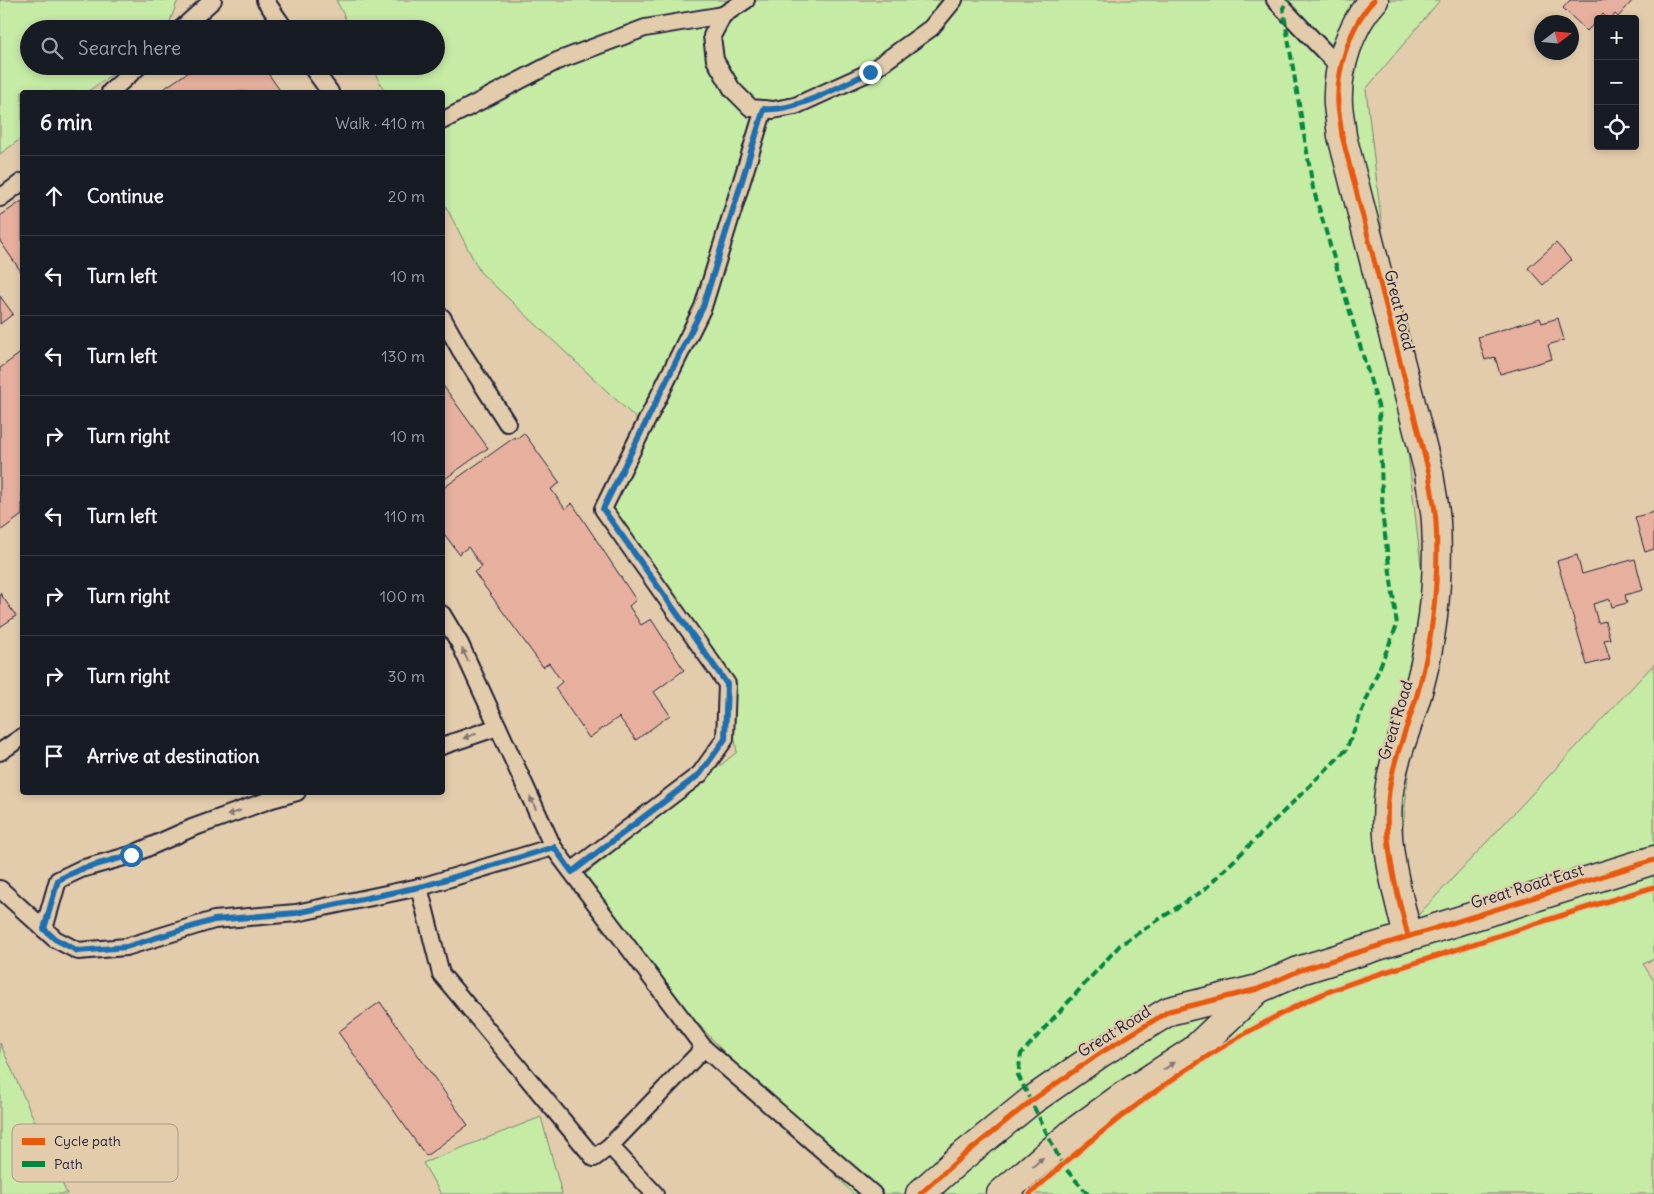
<!DOCTYPE html>
<meta charset="utf-8">
<style>
:root{--surface:#171b24;--page:#20242c;--text:#f1f3f6;--muted:#9ea1a6;--line:#363941}
body{margin:0;font-family:Delius,sans-serif;background:var(--page);color:var(--text)}
.controls{position:absolute;right:15px;top:15px;display:grid;overflow:hidden;border-radius:5px;box-shadow:0 2px 8px #0003}
.controls button{width:45px;height:45px;display:grid;place-items:center;padding:0;border:0;border-bottom:1px solid var(--line);background:var(--surface);color:var(--text);font:25px sans-serif}
.compass{position:absolute;left:1534px;top:15px;width:45px;height:45px;border-radius:50%;background:var(--surface);box-shadow:0 2px 8px #0003;rotate:74deg}
.stop{position:absolute;width:15px;height:15px;margin:-11px;border:4px solid #1f6fb2;border-radius:50%;background:#fff}
.stop.end{background:#1f6fb2;border-color:#fff;box-shadow:0 1px 5px #0008}
.list{margin:0;padding:0;list-style:none}
h2{display:flex;justify-content:space-between;align-items:center;height:65px;margin:0;padding:0 20px;font-size:21px}
h2 small{font-size:16px;font-weight:400;color:var(--muted)}
.list li{display:grid;grid-template-columns:32px 1fr auto;gap:15px;align-items:center;box-sizing:border-box;height:80px;padding:0 20px;border-top:1px solid var(--line)}
.list b{display:block;font-size:19px;white-space:nowrap}
.list em{font-size:16px;font-style:normal;color:var(--muted)}
.icon{flex:none;width:28px;height:28px;fill:none;stroke:currentColor;stroke-width:2;stroke-linecap:round;stroke-linejoin:round}
.map{position:relative;flex:none;width:1654px;height:1194px;overflow:hidden}
.search{position:absolute;background:var(--surface);box-shadow:0 2px 8px #0003;left:20px;top:20px;width:425px;height:55px;display:flex;align-items:center;gap:12px;box-sizing:border-box;padding:0 18px;border-radius:28px;color:var(--muted);font-size:19px}
.panel{position:absolute;background:var(--surface);box-shadow:0 2px 8px #0003;left:20px;top:90px;width:425px;height:705px;border-radius:5px}
.map>svg:first-child{display:block}
.green{fill:#c5eba5;stroke:#748670}
.building{fill:#e7b09e;stroke:#22223b}
.lines{fill:none;stroke-linecap:round;stroke-linejoin:round}
.lane-casing{stroke:#22223b;stroke-width:20}
.street-casing{stroke:#22223b;stroke-width:31}
.secondary-casing{stroke:#22223b;stroke-width:31}
.lane{stroke:#e3ccac;stroke-width:16}
.street{stroke:#e3ccac;stroke-width:28}
.secondary{stroke:#e3ccac;stroke-width:28}
.quiet{stroke:#00873e;stroke-width:4;stroke-dasharray:8 4;stroke-linecap:butt}
.cycleway-casing{stroke:#e3ccac;stroke-width:8}
.cycleway{stroke:#e8590c;stroke-width:5}
.oneway{fill:#827774}
.route{stroke:#1f6fb2;stroke-width:6}
.labels{text-anchor:middle;stroke-width:4.5;stroke-linejoin:round;paint-order:stroke}
.street-label{font-size:16px;fill:#22223b;stroke:#e3ccac}
.key{fill:#e3ccac;stroke:#a9998a;stroke-width:1}
.key-label{font-size:14px;fill:#22223b}
</style>
<div class="map">
<svg width="1654" height="1194" viewBox="0 0 1654 1194">
<rect width="100%" height="100%" fill="#e3ccac"/>
<filter id="ink" filterUnits="userSpaceOnUse"><feTurbulence type="fractalNoise" baseFrequency=".02" numOctaves="2"/><feDisplacementMap in="SourceGraphic" scale="10" xChannelSelector="R" yChannelSelector="G"/><feConvolveMatrix kernelMatrix="1 2 1 2 8 2 1 2 1" color-interpolation-filters="sRGB"/></filter>
<g filter="url(#ink)">
<g class="green">
<polygon points="0,0 178,0 167,29 29,29 29,66 124,66 87,92 22,92 22,138 0,154"/>
<polygon points="336,0 1440,0 1366,89 1425,600 1392,943 1654,664 1654,959 1643,964 1654,981 1654,1194 853,1194 572,885 737,752 728,698 601,506 641,423 480,272 443,201 442,92 385,92 371,66 436,66 436,29 351,29"/>
<polygon points="0,1043 67,1194 0,1194"/>
<polygon points="541,1117 562,1194 441,1194 423,1163"/>
</g>
<g class="building">
<polygon points="1570,0 1633,0 1618,17 1615,14 1611,19 1608,19 1603,14 1587,31 1563,8"/>
<polygon points="197,66 263,66 281,92 159,92"/>
<polygon points="22,201 22,273 0,241 0,216"/>
<polygon points="1556,243 1571,260 1543,285 1528,268"/>
<polygon points="0,296 13,314 0,324"/>
<polygon points="1540,318 1542,323 1558,318 1564,340 1548,345 1552,359 1500,374 1495,357 1485,360 1478,337"/>
<polygon points="22,352 22,515 0,531 0,368"/>
<polygon points="442,384 488,448 442,481"/>
<polygon points="524,433 560,483 551,489 565,509 572,503 636,600 629,606 641,625 651,619 684,670 654,692 670,715 636,740 619,717 589,738 555,688 562,682 549,663 543,667 474,572 482,567 468,547 459,554 442,531 442,489 515,437 516,439"/>
<polygon points="1654,512 1654,549 1645,552 1635,517"/>
<polygon points="1577,555 1582,574 1635,559 1643,590 1625,595 1627,603 1612,607 1610,599 1593,604 1598,623 1605,621 1610,639 1604,640 1610,659 1587,665 1557,561"/>
<polygon points="0,593 16,616 0,627"/>
<polygon points="380,1002 468,1125 426,1156 338,1032"/>
</g>
<g class="lines">
<defs>
<g id="lane">
<polyline points="265,0 285,29"/>
<polyline points="746,0 723,15 712,36 715,60 732,89 751,108 773,110 795,106 870,72 931,28 954,0"/>
<polyline points="1275,0 1341,69"/>
<polyline points="181,29 213,0"/>
<polyline points="311,66 330,92"/>
<polyline points="110,92 139,66"/>
<polyline points="442,121 557,61 645,28 723,15"/>
<polyline points="0,198 22,182"/>
<polyline points="442,317 461,351 507,423"/>
<polyline points="442,614 460,644 553,847 704,1048 873,1194"/>
<polyline points="442,746 498,727"/>
<polyline points="0,752 22,737"/>
<polyline points="572,871 700,774 725,739 727,684 603,509 703,307 764,109"/>
<polyline points="419,887 441,974 594,1158 610,1146"/>
<polyline points="0,889 55,939 78,951 126,947 214,920 296,913 424,886 553,847"/>
<polyline points="44,929 58,880 81,869 131,855 192,828 272,799 297,792"/>
<polyline points="655,1194 610,1146 704,1048"/>
</g>
<path id="street" d="M1374 0C1350 25 1336 70 1338 105 1339 115 1341 126 1342 136L1429 473C1431 489 1435 506 1436 522 1439 577 1434 631 1420 684 1410 724 1391 760 1388 801 1384 847 1397 892 1408 936"/>
<g id="secondary">
<polyline points="920,1194 958,1160 1031,1101 1102,1052 1169,1011 1258,989 1301,970 1654,860"/>
<polyline points="1001,1194 1074,1132 1122,1097 1193,1051 1257,990"/>
</g>
</defs>
<use href="#lane" class="lane-casing"/>
<use href="#street" class="street-casing"/>
<use href="#secondary" class="secondary-casing"/>
<use href="#lane" class="lane"/>
<use href="#street" class="street"/>
<use href="#secondary" class="secondary"/>
<polyline class="quiet" points="1088,1194 1063,1166 1018,1075 1021,1054 1120,945 1204,890 1346,750 1397,625 1383,520 1379,409 1313,188 1283,8 1288,0"/>
<defs>
<g id="cycleway">
<path d="M1374 0C1350 25 1336 70 1338 105 1339 115 1341 126 1342 136L1429 473C1431 489 1435 506 1436 522 1439 577 1434 631 1420 684 1410 724 1391 760 1388 801 1384 847 1397 892 1408 936"/>
<polyline points="920,1194 958,1160 1031,1101 1102,1052 1169,1011 1258,989 1301,970 1654,860"/>
<path d="M1030 1194C1113 1117 1206 1049 1309 1000 1348 982 1396 969 1437 956 1509 932 1581 909 1654 887"/>
</g>
</defs>
<use href="#cycleway" class="cycleway-casing"/>
<use href="#cycleway" class="cycleway"/>
</g>
<defs><path id="oneway-solid" d="M-6-.8H1V-3.2L6.5 0L1 3.2V.8H-6Z" transform="scale(1.25)"/></defs>
<g class="oneway">
<use href="#oneway-solid" transform="translate(465 655) rotate(-115)"/>
<use href="#oneway-solid" transform="translate(470 736) rotate(161)"/>
<use href="#oneway-solid" transform="translate(533 803) rotate(-115)"/>
<use href="#oneway-solid" transform="translate(234 813) rotate(161)"/>
<use href="#oneway-solid" transform="translate(1169 1066) rotate(-33)"/>
<use href="#oneway-solid" transform="translate(1038 1162) rotate(-41)"/>
</g>
</g>
<g class="lines" filter="url(#ink)">
<path class="route" d="M131 855 81 869 58 880 44 929 55 939 78 951 126 947 214 920 296 913 424 886 554 847 572 872 700 774 725 739 727 684 603 509 703 307 764 109C796 112 840 86 870 72"/>
</g>
<g class="labels">
<g class="street-label">
<text transform="translate(1400 310) rotate(76)" y="6">Great Road</text>
<text transform="translate(1395 720) rotate(-73)" y="6">Great Road</text>
<text transform="translate(1527 886) rotate(-17)" y="6">Great Road East</text>
<text transform="translate(1114 1031) rotate(-32)" y="6">Great Road</text>
</g>
</g>
<rect x="12" y="1124" width="166" height="58" rx="8" class="key"/>
<rect x="22" y="1138" width="23" height="7" fill="#e8590c"/>
<rect x="22" y="1161" width="23" height="6" fill="#00873e"/>
<g class="key-label">
<text x="54" y="1146">Cycle path</text>
<text x="54" y="1169">Path</text>
</g>
</svg>
<div class="controls">
<button>+</button>
<button>−</button>
<button><svg class="icon" aria-label="locate" viewBox="0 0 24 24"><circle cx="12" cy="12" r="6"/><path d="M12 2v4M12 18v4M2 12h4M18 12h4"/></svg></button>
</div>
<svg class="compass" viewBox="-18 -18 36 36"><path d="M0-13l5 13h-10z" fill="#e53935"/><path d="M0 13l5-13h-10z" fill="#9ea1a6"/></svg>
<div class="stop" style="left:131px;top:855px"></div>
<div class="stop end" style="left:870px;top:72px"></div>
<div class="search"><svg class="icon" aria-label="search" viewBox="0 0 24 24"><circle cx="10" cy="10" r="6"/><path d="M15 15l6 6"/></svg>Search here</div>
<section class="panel">
<h2>6 min<small>Walk · 410 m</small></h2>
<ul class="list">
<li><svg class="icon" aria-label="ahead" viewBox="0 0 24 24"><path d="M12 20V5M6 11l6-6 6 6"/></svg><div><b>Continue</b></div><em>20 m</em></li>
<li><svg class="icon" aria-label="left" viewBox="0 0 24 24"><path d="M17 20v-9H6M10 6l-5 5 5 5"/></svg><div><b>Turn left</b></div><em>10 m</em></li>
<li><svg class="icon" aria-label="left" viewBox="0 0 24 24"><path d="M17 20v-9H6M10 6l-5 5 5 5"/></svg><div><b>Turn left</b></div><em>130 m</em></li>
<li><svg class="icon" aria-label="right" viewBox="0 0 24 24"><path d="M7 20v-9h11M14 6l5 5-5 5"/></svg><div><b>Turn right</b></div><em>10 m</em></li>
<li><svg class="icon" aria-label="left" viewBox="0 0 24 24"><path d="M17 20v-9H6M10 6l-5 5 5 5"/></svg><div><b>Turn left</b></div><em>110 m</em></li>
<li><svg class="icon" aria-label="right" viewBox="0 0 24 24"><path d="M7 20v-9h11M14 6l5 5-5 5"/></svg><div><b>Turn right</b></div><em>100 m</em></li>
<li><svg class="icon" aria-label="right" viewBox="0 0 24 24"><path d="M7 20v-9h11M14 6l5 5-5 5"/></svg><div><b>Turn right</b></div><em>30 m</em></li>
<li><svg class="icon" aria-label="arrive" viewBox="0 0 24 24"><path d="M6 21V4h12l-3 4 3 4H6"/></svg><div><b>Arrive at destination</b></div></li>
</ul>
</section>
</div>
